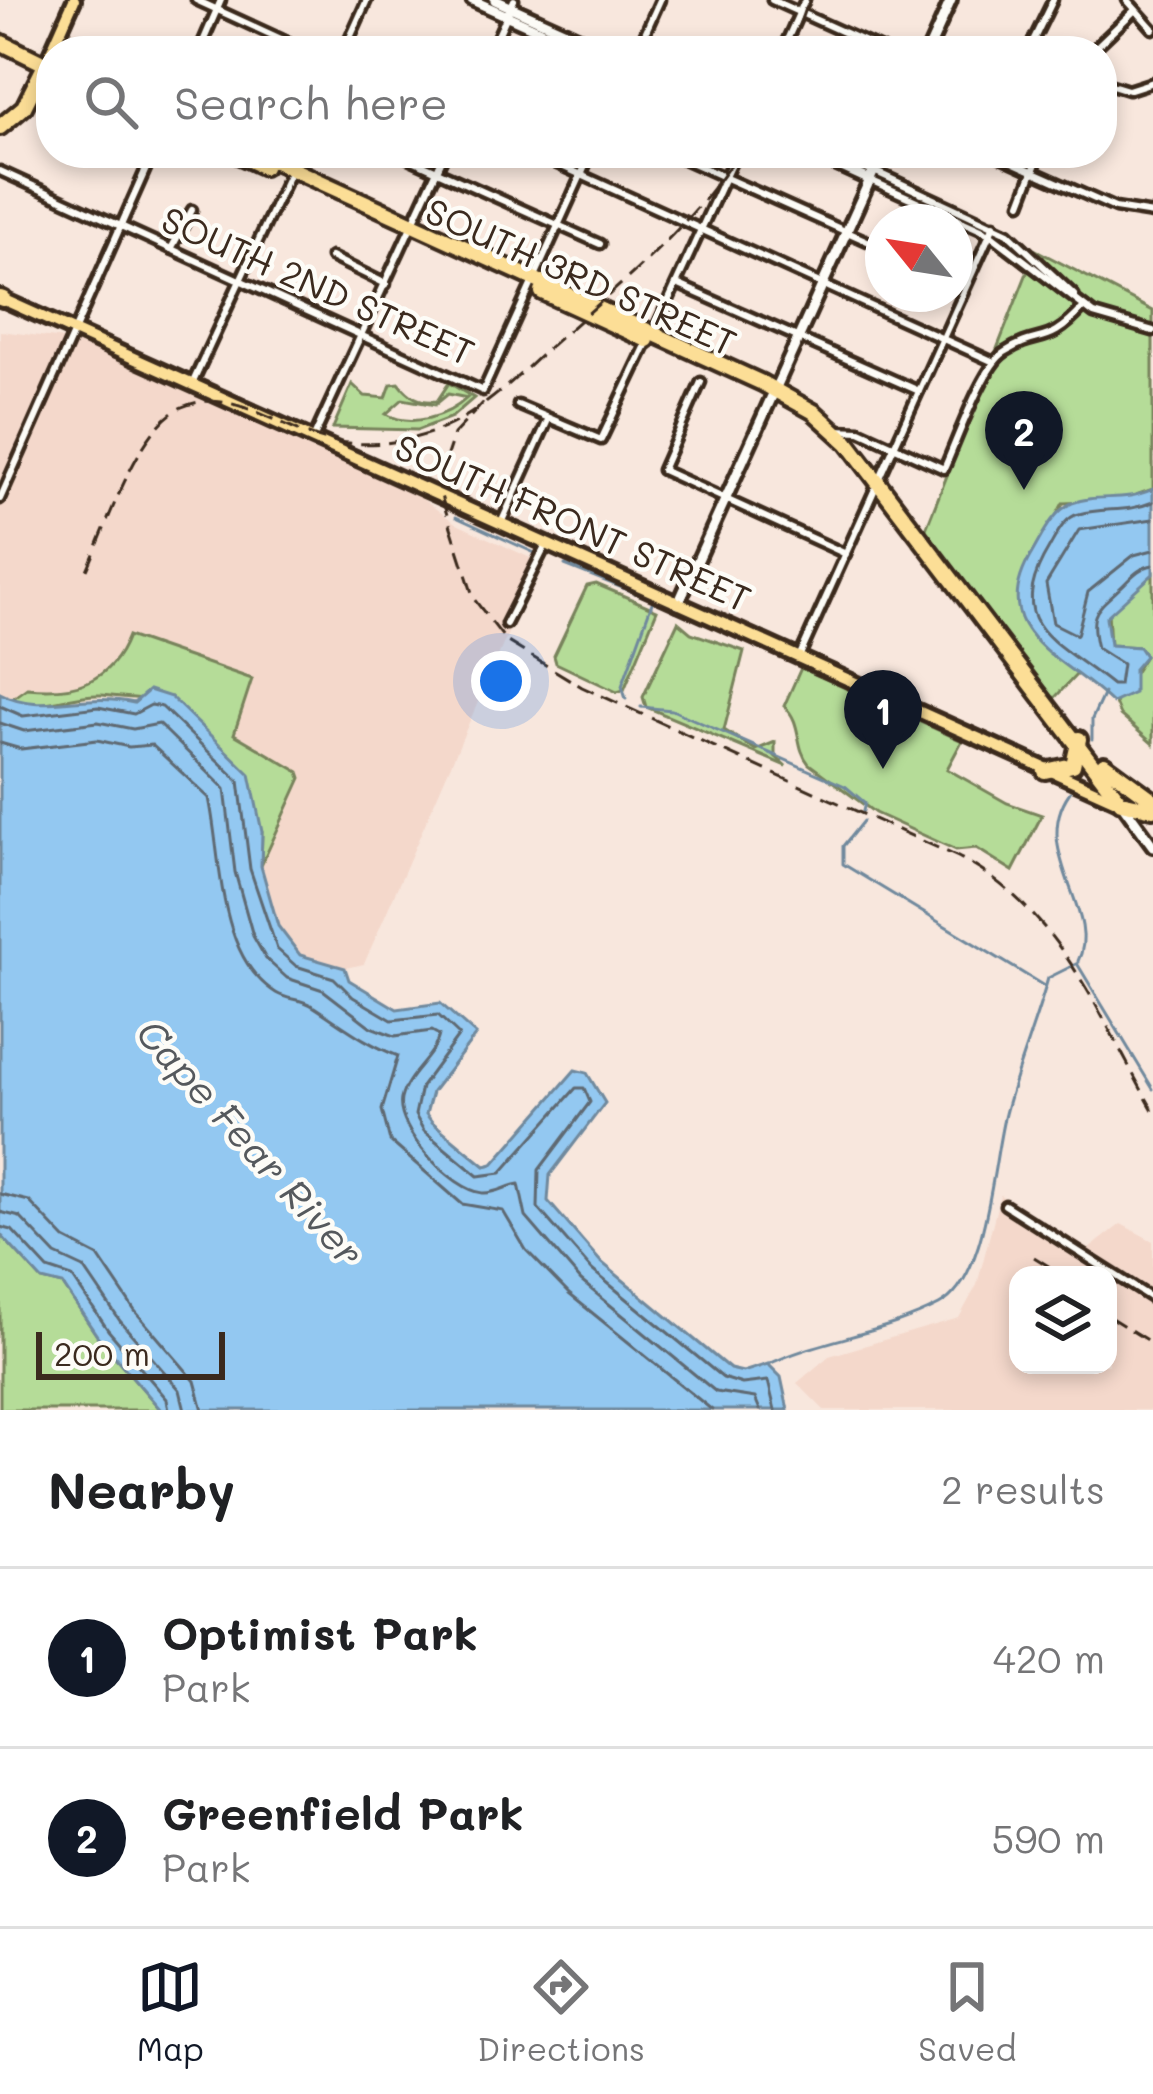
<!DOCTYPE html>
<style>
:root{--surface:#fff;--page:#f6f6f6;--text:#202124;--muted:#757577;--line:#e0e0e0;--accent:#111827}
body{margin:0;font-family:Mali,sans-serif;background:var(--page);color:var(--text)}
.controls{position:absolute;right:36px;bottom:36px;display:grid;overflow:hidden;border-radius:24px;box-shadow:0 6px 18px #0003}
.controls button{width:108px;height:108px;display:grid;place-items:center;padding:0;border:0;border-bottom:3px solid var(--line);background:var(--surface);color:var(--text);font:60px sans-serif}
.compass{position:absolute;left:865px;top:204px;width:108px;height:108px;border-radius:50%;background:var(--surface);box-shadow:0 6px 18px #0003;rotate:300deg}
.scale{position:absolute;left:36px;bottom:30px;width:189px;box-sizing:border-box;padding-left:12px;border:6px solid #3b2a1e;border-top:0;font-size:33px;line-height:42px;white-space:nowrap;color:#3b2a1e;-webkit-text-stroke:9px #fdfcf7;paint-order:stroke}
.you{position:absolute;left:501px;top:681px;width:42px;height:42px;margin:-30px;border:9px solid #fff;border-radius:50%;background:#1a73e8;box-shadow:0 0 0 18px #1a73e833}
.badge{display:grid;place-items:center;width:78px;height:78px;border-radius:50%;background:var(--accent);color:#fff;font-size:39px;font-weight:700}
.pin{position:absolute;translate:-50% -99px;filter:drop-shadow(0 3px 6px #0008)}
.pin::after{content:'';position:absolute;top:63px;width:42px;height:36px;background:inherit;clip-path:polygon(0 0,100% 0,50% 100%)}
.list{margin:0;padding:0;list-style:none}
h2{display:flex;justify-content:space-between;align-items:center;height:156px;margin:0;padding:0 48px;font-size:51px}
h2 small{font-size:39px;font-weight:400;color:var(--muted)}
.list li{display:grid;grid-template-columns:78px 1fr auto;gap:36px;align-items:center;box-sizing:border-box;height:180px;padding:0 48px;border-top:3px solid var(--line)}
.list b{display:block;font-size:45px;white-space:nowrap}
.list p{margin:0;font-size:39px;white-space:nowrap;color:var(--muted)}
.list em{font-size:39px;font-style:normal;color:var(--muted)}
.icon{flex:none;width:66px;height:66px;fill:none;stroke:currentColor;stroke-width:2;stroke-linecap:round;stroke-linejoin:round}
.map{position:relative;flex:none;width:1153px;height:1410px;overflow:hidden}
.search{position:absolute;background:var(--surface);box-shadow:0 6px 18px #0003;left:36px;right:36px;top:36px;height:132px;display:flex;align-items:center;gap:30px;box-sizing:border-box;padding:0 42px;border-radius:48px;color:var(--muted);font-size:45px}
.sheet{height:516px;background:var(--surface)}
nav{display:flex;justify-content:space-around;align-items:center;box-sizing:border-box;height:168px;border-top:3px solid var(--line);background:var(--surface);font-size:33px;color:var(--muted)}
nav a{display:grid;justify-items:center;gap:6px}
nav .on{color:var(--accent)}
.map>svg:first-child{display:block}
.built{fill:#f4d8cb;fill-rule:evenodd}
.green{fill:#b5dc98;stroke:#78835b;stroke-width:3;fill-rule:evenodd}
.water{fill:#93c8f1;stroke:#70899d;stroke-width:3}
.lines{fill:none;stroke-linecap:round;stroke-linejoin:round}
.shore{stroke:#5e6972;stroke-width:3}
.stream{stroke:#70899d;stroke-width:3}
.street-casing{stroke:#3b2a1e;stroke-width:15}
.secondary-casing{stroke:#3b2a1e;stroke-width:18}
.primary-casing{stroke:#3b2a1e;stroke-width:20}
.highway-casing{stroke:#3b2a1e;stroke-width:22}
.street{stroke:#fdfcf7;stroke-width:6}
.secondary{stroke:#fdfcf7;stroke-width:9}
.primary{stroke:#fcde96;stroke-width:10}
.highway{stroke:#fcde96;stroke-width:14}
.rail{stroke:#3b2a1e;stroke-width:3;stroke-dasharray:18 9;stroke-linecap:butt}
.labels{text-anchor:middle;stroke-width:9;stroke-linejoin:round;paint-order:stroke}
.street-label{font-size:36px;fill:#3b2a1e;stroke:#fdfcf7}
.water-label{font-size:39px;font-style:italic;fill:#55595d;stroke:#fdfcf7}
</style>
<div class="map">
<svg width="1153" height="1410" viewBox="0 0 1153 1410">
<rect width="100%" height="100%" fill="#f8e7dd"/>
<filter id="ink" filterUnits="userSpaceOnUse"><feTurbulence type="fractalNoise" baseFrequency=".00833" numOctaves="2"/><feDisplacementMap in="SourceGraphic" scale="24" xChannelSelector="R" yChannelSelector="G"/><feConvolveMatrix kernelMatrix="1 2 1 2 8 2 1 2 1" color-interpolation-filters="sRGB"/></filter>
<g filter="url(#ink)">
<g class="built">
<polygon points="0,331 80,341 418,496 457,524 539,562 364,964 345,968 300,955 278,926 261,866 293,798 299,772 233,734 251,679 128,636 121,655 94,683 63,692 27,688 12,699 0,693"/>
<path d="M1000 1195 1089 1249 1121 1224 1153 1241V1410H824L797 1383 829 1356 959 1318 977 1285ZM1018 1275H1108V1365H1018Z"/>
</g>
<g class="green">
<polygon points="1036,250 1153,311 1153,489 1119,501 1063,503 1037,552 1099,668 1077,674 1045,708 920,544"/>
<path d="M399 383C409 396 419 403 437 401L449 383 474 398 452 417 418 430 333 428 352 384 365 396 386 398 391 384ZM448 394 467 398C447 417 411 428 386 414L403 399 435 405Z"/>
<polygon points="1153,574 1153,744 1120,715 1115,703 1145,656 1139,647 1110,645 1108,611"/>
<polygon points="596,584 657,610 624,690 617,692 556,663 554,656 587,586"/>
<polygon points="678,622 691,633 744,651 724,730 756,750 775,742 775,756 786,766 646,707 643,697"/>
<path d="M128 636 252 679 234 734 299 772 301 778 261 866 262 832 171 697C144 701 127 697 101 695 71 693 42 712 12 699L27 688C74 693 110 683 128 636Z"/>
<path d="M801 668 962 741 947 769 1007 803 1042 815 1013 871 976 848 956 850 875 813 809 764C794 746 803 723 784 706Z"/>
<polygon points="0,1234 42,1280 63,1285 98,1337 161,1410 0,1410"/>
</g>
<g class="water">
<path d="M1153 489V574L1106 617 1110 645 1139 647 1145 656 1134 669V693L1112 703C1066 657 983 634 1032 553 1042 536 1053 511 1072 503 1098 493 1124 503 1153 489Z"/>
<path d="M149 690 171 697 250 774 262 832 261 866 278 926 300 955 345 968 349 980 397 1009 440 1003 476 1035 432 1092 426 1114 432 1122 485 1166 493 1164 575 1070 587 1073 605 1103 550 1175 548 1201 600 1261 730 1369 743 1372 768 1364 781 1377 788 1410H161L98 1337 63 1285 42 1280 0 1234V693C41 715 83 691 134 703Z"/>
</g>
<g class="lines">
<g class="shore">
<path d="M1153 502C1127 513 1104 507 1079 514 1064 517 1056 536 1049 548 1001 627 1059 641 1112 685H1119L1122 664 1097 648C1088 611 1097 610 1120 588 1131 578 1137 568 1153 565"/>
<polyline points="1153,519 1079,530 1046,584 1053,623 1077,635 1088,592 1134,555 1153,550"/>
<polyline points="0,706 23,716 98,707 134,714 151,705 162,707 239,781 250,869 277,949 296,966 334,978 353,997 392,1020 438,1015 459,1035 421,1087 415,1115 424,1131 478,1176 501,1173 576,1088 584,1088 590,1102 539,1170 538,1208 592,1270 723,1378 742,1384 768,1381 775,1410"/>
<path d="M0 723 24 731 98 722 133 729 159 724 225 789 235 872 253 936 266 959 287 978 323 990 371 1027 395 1036 432 1031 439 1035C434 1059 407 1073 401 1099 395 1130 453 1190 483 1193 497 1194 508 1185 519 1184L526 1217 581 1281 716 1392 755 1398 760 1410"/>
<path d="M0 743 21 749 97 740 129 747 152 745 209 798C222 859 217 956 276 993 287 1000 301 999 311 1005 341 1024 364 1043 398 1056L382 1110 390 1141 462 1204 503 1211 526 1250 569 1294 712 1410"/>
<polyline points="0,1194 29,1201 65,1239 98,1256 135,1311 195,1381 203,1410"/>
<polyline points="0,1212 20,1217 56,1255 84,1268 120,1321 180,1390 185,1410"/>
<polyline points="0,1227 12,1230 48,1269 72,1277 108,1330 167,1399 169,1410"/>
</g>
<g class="stream">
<polyline points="456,517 537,554"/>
<polyline points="565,565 653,600 622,686 626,699"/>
<polyline points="641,707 672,710 845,786 865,803 863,811"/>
<polyline points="1092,739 1092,719 1104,693"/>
<path d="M1070 792C1028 850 1103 913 1078 961"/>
<polyline points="863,821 843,846 843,864 1044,986"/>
<polyline points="1078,965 1153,1089"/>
<path d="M765 1366C819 1339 884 1334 939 1305 989 1279 992 1160 1006 1110 1018 1065 1036 1022 1048 978L1078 963"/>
<polyline points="0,1409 3,1410"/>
</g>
<defs>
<g id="street">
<polyline points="196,0 307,51"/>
<polyline points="772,0 885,51"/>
<polyline points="1127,0 1153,29"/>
<polyline points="199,51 221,0"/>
<polyline points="344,51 367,0"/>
<polyline points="491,51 514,0"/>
<polyline points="637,51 660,0"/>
<polyline points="782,51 805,0"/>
<polyline points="1028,51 1053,0"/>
<polyline points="1092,51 1135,10"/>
<polyline points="1102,82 1128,90 1153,82"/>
<polyline points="397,153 600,244"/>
<polyline points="533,153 994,362"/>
<polyline points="670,153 883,248"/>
<polyline points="992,153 1115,208 1153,214"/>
<polyline points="0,171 483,391 591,153"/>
<polyline points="874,171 1008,233 1074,295"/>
<polyline points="870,180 990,234 1094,314 1153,331"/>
<polyline points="1021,203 1040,153"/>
<polyline points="171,249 192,210"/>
<polyline points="331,257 386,284"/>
<polyline points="677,284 919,391"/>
<polyline points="655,330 736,153"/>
<polyline points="193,382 299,153"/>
<polyline points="701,382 662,470 846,554"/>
<polyline points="518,405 601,440 648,341"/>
<path d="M836 430 860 431 944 469C956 443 983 365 1005 352 1041 329 1046 349 1084 307"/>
<polyline points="313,439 445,153"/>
<polyline points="0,499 153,153"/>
<polyline points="502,521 548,420"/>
<polyline points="506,624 546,545"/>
<polyline points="800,655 994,225"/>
<polyline points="1005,1205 1153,1299"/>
</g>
<g id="secondary">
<polyline points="472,0 585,51"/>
<polyline points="495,0 608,51"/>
<polyline points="928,51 951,0"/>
<polyline points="811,153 870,180"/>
<polyline points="834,153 874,171"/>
<polyline points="678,604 882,153"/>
<polyline points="1121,802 1153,846"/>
</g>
<g id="primary">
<polyline points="46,63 74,0"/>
<polyline points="0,298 1118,801"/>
</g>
<g id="highway">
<polyline points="0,42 49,66"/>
<polyline points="0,127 24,107 46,63"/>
<polyline points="234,153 264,167"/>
<polyline points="257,153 762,383 814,412 848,443 1121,802 1153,809"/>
<polyline points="542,292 647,340"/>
<polyline points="0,298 3,299"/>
<polyline points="1104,764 1153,800"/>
<polyline points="1045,771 1073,765 1079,739"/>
</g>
</defs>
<use href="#street" class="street-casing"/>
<use href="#secondary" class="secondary-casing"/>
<use href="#primary" class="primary-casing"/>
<use href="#highway" class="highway-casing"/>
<use href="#street" class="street"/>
<use href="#secondary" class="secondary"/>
<use href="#primary" class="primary"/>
<use href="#highway" class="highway"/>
<g class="rail">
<polyline points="790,51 808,0"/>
<path d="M483 403 454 434 442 470 441 496 474 599 506 641 582 687 958 857C1061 910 1098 1015 1153 1110"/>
<path d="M87 570C107 526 138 427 182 407 235 384 287 436 339 442 376 447 411 442 446 427 487 408 521 373 554 343 620 285 690 228 738 153"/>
<polyline points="1034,1257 1063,1275"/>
<polyline points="1108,1316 1153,1344"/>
</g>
</g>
</g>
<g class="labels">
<g class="street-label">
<text transform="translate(581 277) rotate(24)" y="13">SOUTH 3RD STREET</text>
<text transform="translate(318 286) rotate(24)" y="13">SOUTH 2ND STREET</text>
<text transform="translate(573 523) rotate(24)" y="13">SOUTH FRONT STREET</text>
</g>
<g class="water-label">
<text transform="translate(250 1143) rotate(48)" y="14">Cape Fear River</text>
</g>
</g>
</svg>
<div class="controls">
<button><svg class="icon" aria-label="layers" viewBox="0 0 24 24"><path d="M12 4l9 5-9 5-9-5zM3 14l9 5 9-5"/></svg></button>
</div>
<svg class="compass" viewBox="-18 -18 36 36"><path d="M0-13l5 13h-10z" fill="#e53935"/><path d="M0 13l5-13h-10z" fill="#757577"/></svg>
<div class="scale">200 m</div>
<div class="you"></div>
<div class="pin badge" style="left:883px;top:769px">1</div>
<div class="pin badge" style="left:1024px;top:490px">2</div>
<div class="search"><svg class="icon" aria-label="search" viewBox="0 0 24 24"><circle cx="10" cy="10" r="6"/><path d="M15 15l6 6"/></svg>Search here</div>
</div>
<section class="sheet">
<h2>Nearby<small>2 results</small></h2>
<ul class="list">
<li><span class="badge">1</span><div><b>Optimist Park</b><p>Park</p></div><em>420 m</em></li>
<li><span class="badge">2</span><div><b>Greenfield Park</b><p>Park</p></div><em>590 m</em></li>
</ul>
</section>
<nav>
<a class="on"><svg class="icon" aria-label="map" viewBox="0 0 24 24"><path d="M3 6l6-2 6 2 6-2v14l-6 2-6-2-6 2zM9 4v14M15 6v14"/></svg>Map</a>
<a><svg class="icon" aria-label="directions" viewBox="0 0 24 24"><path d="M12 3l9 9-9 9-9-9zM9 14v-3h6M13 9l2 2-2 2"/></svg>Directions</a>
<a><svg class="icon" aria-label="saved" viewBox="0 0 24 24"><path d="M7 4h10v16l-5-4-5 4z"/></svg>Saved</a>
</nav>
